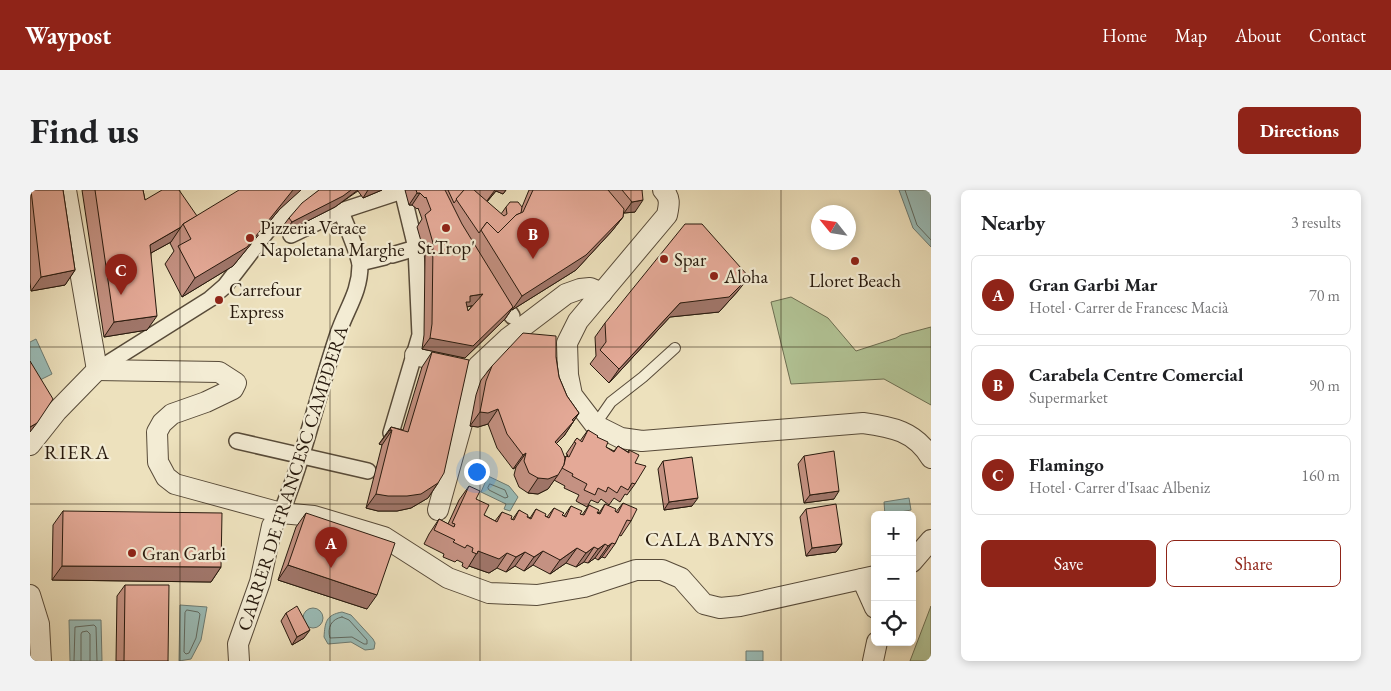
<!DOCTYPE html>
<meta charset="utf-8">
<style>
:root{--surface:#fff;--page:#f2f2f2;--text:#202124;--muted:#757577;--line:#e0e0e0;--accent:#8f2418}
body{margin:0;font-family:"EB Garamond",serif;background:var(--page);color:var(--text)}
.controls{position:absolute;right:15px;bottom:15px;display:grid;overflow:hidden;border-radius:8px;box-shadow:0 2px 8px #0003}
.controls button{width:45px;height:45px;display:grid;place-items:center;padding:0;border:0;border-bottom:1px solid var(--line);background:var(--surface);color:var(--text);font:25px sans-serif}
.compass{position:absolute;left:781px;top:15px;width:45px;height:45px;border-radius:50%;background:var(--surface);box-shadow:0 2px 8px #0003;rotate:300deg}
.you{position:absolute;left:446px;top:281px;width:18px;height:18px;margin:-12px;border:4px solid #fff;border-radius:50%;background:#1a73e8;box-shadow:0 0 0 8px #1a73e833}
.badge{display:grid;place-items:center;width:32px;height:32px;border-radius:50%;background:var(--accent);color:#fff;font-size:16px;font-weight:700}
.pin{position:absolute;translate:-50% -41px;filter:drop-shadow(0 1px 2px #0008)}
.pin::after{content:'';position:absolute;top:26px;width:18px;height:15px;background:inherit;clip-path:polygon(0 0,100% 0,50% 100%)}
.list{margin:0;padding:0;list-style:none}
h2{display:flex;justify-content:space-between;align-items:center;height:65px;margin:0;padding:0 20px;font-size:21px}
h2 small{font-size:16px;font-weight:400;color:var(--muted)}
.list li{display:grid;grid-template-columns:32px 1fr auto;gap:15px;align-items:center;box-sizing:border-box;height:80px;margin:0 10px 10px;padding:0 10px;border:1px solid var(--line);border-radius:8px}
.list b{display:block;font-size:19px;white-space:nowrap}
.list p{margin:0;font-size:16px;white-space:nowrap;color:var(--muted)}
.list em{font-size:16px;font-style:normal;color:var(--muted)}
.actions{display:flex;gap:10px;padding:15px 20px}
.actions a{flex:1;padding:11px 0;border:1px solid var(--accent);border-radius:8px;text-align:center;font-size:18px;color:var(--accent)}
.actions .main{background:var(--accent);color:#fff}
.icon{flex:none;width:28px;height:28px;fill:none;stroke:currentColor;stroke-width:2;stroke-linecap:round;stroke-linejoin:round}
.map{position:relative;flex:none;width:901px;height:471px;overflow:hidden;border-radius:8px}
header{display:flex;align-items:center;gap:30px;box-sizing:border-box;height:70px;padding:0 25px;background:var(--accent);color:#fff}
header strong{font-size:24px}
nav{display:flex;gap:28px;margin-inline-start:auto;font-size:18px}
.intro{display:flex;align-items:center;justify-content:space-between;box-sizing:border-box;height:120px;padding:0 30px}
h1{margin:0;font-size:35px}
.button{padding:12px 22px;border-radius:8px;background:var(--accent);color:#fff;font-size:18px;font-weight:700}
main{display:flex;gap:30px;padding:0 30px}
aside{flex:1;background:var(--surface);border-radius:8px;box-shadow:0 2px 8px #0003}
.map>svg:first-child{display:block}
.green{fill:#b2c496;stroke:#6c6e52}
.water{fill:#9abcb7;stroke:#6c7b73}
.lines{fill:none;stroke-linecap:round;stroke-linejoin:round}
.shore{stroke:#606a62;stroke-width:1}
.service-casing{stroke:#584b39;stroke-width:12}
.pedestrian-casing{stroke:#584b39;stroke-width:18}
.minor-casing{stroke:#584b39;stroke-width:22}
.service{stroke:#f3ecd4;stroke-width:10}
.pedestrian{stroke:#f3ecd4;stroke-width:15}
.minor{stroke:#f3ecd4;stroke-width:20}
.wall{fill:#c49182;stroke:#27190d;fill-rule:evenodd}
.shaded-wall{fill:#a0766a;stroke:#27190d}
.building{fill:#e4a997;stroke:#27190d;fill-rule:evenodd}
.grid{fill:none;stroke:#27190d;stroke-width:1;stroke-opacity:0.55}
.poi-dot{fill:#8f2418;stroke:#f3ecd4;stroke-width:2}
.labels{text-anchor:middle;stroke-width:4.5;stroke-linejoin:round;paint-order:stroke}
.poi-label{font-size:19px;fill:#27190d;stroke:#f3ecd4;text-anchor:start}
.street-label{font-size:19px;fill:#27190d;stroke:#f3ecd4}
.neighbourhood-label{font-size:20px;letter-spacing:1px;fill:#27190d;stroke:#f3ecd4}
</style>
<header>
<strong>Waypost</strong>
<nav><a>Home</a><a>Map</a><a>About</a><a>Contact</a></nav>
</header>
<div class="intro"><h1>Find us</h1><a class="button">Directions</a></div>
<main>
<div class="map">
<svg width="901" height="471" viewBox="0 0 901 471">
<rect width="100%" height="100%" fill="#ede1bd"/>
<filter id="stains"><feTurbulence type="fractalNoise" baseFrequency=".004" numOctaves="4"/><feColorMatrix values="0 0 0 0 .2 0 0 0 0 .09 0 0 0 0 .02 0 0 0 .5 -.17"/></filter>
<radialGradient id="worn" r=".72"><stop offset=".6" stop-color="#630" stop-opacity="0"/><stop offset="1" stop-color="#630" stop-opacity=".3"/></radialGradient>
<g class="green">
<polygon points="761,107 798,128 826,161 866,148 871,145 901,137 901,215 854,189 761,194 741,112"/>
<polygon points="901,416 901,471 880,471"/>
</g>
<g class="water">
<polygon points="869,0 901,0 901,57 883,38"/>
<polygon points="6,149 22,184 8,191 0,175 0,152"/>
<polygon points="458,286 479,296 488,307 480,321 474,319 476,314 451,302"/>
<polygon points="879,308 881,320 855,325 854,312"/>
<polygon points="150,415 177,417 171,450 161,469 149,471"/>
<circle cx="283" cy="428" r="10"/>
<path d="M312 422 321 425 343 449 345 453 344 459 335 460 321 452 298 454 294 447C295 432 296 425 312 422Z"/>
<polygon points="71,430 72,471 40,471 39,430"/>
<polygon points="733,461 733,471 716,471 716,461"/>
</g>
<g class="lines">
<g class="shore">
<polyline points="875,0 887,35 901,50"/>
<polygon points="460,294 475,300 478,307 475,308 459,300 458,298"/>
<polygon points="157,420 168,422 170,424 166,448 159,463 156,464 154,462 155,423"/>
<path d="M312 427 319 430 337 450V454H334L322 447 300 448C297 438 301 429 312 427Z"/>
<polyline points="44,471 45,437 64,435 66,437 67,471"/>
<polyline points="51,471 51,444 52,442 57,441 60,444 60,471"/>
</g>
<defs>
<polyline id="service" points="565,235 581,212 613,187 645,158"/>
<g id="pedestrian">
<polyline points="261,45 311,21 372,1"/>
<polyline points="362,65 386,58"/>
<polyline points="330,73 355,67"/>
<polyline points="469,106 482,126"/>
<polyline points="67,180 180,109 195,96 238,40 282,0"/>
<polyline points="361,243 390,145 386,58 372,0"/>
<polyline points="207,251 338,281"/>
<path d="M251 323C275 265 288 203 308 144 316 119 330 103 330 75 329 64 315 33 311 21"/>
</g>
<g id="minor">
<polyline points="36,0 67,180"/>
<path d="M633 0C641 8 639 15 637 25L548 131 537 153 538 185 542 205 565 235 591 248 612 251 833 233C862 237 885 241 901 268"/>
<polyline points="385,165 424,174"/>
<polyline points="67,180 189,182 206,193 203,199 176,212 142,224 132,233 127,242 128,272 136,287 145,294 251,323 284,326 354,347 418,388 459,403 507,405 554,397 606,380 632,380 651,388 674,414 690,418 710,416 845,386"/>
<polyline points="0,255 27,221 67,180"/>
<polyline points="408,320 448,176 478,148 536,104 550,99 560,98 572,103"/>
<polyline points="882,372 901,350"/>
<polyline points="832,389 845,418"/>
<polyline points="0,405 9,434 11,471"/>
<polyline points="209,471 208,454 230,392 242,336 251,323"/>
<polyline points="843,471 847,452"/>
</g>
</defs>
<use href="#service" class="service-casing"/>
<use href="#pedestrian" class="pedestrian-casing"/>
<use href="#minor" class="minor-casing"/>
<use href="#service" class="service"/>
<use href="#pedestrian" class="pedestrian"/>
<use href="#minor" class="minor"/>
</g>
<g class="wall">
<polygon points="0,0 33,0 45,80 35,95 1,101 0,92"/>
<polygon points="52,0 113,0 115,10 167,26 249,20 203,76 152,107 135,74 144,61 140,53 141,52 121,63 117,140 74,147"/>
<polygon points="289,0 352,0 333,8 328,1 305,17 254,43 250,40 259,28"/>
<path d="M375 0H476L473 4 466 1 457 12 471 24 476 17H492L499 0H612L605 22 594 23 593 22V27L582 41 546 80 482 120V119L475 129 435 168 392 159 394 145 395 65 387 37 392 29 388 18 387 19 382 15H379ZM442 116 438 121 437 117Z"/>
<polygon points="708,101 689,122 640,127 579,193 560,174 566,166 565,147 575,133"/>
<polygon points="402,162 408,293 398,308 381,318 367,321 348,321 336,318 352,255 349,254 351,251 361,237 373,240 392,177"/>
<polygon points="526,167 529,187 537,206 549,223 534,246 526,254 535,268 536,266 537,266 538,265 536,264 547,248 550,251 558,240 567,247 576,257 584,261 588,256 598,262 599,260 605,273 605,294 597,305 595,304 590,312 584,308 579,315 571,309 568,313 561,310 557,317 546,311 549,305 534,298 535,296 524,290 518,299 508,304 498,303 489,297 484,285 486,277 483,279 467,258 458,234 448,237 440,236 446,205 451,190 462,176"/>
<polygon points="774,266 804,309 774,313 768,274"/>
<polygon points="633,271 662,316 634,320 628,279"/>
<polygon points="439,296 454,325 465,331 472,322 482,330 489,320 500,328 506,319 517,327 524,318 534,326 541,316 552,325 559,315 569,323 575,314 586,322 593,313 601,331 591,346 589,345 585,354 575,368 572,367 568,370 565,368 558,373 554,372 546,377 536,373 520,384 503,375 494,381 485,376 476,382 467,378 459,383 439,376 437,379 432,376 433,373 427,370 425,372 413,367 414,364 394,354 399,344 409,329 418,334 429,310"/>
<polygon points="776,319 812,354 806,362 776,366 770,327"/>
<polygon points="33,321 191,377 181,392 22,390 23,335"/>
<polygon points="276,323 337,419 248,390 266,337"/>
<polygon points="95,395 138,471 86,471 87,406"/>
<polygon points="256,423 274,448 262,455 251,431"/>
</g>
<g class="shaded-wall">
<polygon points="263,0 271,0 249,20 203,76 152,107 165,88"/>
<polygon points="321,0 328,0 305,17 254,43 262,32"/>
<polygon points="338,0 352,0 333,8"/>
<polygon points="465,0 476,0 473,4 466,1 453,16"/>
<polygon points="387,3 390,3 382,15 379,15"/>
<polygon points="613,10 605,22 594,23 602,12"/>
<polygon points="593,27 582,41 546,80 482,120 492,106"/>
<polygon points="151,37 141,52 110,69 120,55"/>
<polygon points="45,80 35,95 1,101 11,87"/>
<polygon points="719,87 708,101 689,122 640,127 579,193 589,179 650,113"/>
<polygon points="453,104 445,115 436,117 428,124 440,106"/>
<polygon points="483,117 475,129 435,168 392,159 400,148"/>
<polygon points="127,126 117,140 74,147 84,132"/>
<polygon points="468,219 458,234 448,237 440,236 450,222"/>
<polygon points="549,223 534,246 514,266 525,252 542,230"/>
<polygon points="7,233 0,242 0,237"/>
<polygon points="360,240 362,240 352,255 349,254"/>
<polygon points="496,263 486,277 483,279 493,265"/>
<polygon points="528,285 518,299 508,304 498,303 508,288"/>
<polygon points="408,293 398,308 381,318 367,321 348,321 336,318 346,304"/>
<polygon points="809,301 804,309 774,313 780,305"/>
<polygon points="668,308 662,316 634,320 639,312"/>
<polygon points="582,353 572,367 568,370 578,356"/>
<polygon points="575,354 565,368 558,373 568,359"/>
<polygon points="812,354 806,362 776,366 782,358"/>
<polygon points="564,357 554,372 546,377 556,363"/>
<polygon points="547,358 536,373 520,384 530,370"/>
<polygon points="448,361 477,363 467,378 459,383 439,376"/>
<polygon points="513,361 503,375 494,381 504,367"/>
<polygon points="495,362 485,376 476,382 486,367"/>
<polygon points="258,375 347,405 337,419 248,390"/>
<polygon points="32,376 191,377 181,392 22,390"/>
<polygon points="280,440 274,448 262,455 267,447"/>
</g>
<g class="building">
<polygon points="1,0 33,0 45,80 11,87"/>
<polygon points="65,0 113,0 115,10 132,0 149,0 167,26 153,34 151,37 120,55 127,126 84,132"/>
<polygon points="209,0 263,0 217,57 165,88 148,56 161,49 153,34"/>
<polygon points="289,0 321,0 313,6 262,32 259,28 272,13"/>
<path d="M386 0H415L432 34 483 117 443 156 400 148 402 134 403 53 395 25 401 20 396 7 395 8 390 3H387ZM453 104 438 121 436 112H440V106Z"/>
<polygon points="418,0 434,0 424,13"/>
<polygon points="434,0 444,0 474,26 477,24 476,17 480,12 488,12 492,17 491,23 486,25 468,43 457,32 449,43 426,9"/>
<polygon points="503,0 578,0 594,19 593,27 556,65 492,106 451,40 457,32 468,43 486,25 493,22"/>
<polygon points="592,0 612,0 613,10 602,12"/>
<polygon points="655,34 672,34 719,87 699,107 650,113 589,179 570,160 576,152 575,133"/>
<polygon points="493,143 526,146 526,167 529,187 537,206 549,223 542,230 544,231 525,252 531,258 535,268 534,275 528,285 518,289 508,288 499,283 494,271 496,263 493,265 477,244 468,219 458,223 450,222 456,191 462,176"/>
<polygon points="402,162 439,170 414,283 408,293 391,304 377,306 358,306 346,304 362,240 360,240 361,237 378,242"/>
<polygon points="0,171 23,209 7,233 0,237"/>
<polygon points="558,240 568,246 567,247 578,252 576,257 584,262 588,256 599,263 599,260 609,265 605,273 616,276 605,294 602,293 598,300 591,296 587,303 578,297 576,302 568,298 565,305 554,300 557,294 542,286 543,284 532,278 534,275 536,266 539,267 546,253 544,252 547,248 552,252"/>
<polygon points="804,261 809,301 780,305 774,266"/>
<polygon points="662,267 668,308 639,312 633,271"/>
<polygon points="439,296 450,301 446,309 459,315 454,325 467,332 472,322 482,326 481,329 484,330 489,320 498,325 497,327 501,329 506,319 516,324 515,326 519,328 524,318 534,323 532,325 536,327 541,316 552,321 550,324 554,325 559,315 569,320 567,323 570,324 575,314 586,319 585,321 588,323 593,313 607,319 601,331 597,330 585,354 582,353 578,356 575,354 568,359 564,357 556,363 547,358 530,370 513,361 504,367 495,362 486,367 477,363 469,369 448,361 447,364 442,362 443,358 437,355 435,358 423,352 425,350 404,340 409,329 424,337 425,334 422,333"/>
<polygon points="806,314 812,354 782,358 776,319"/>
<polygon points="33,321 192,323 191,377 32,376"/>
<polygon points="276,323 365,353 347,405 258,375"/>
<polygon points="95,395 139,395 138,471 94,471"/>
<polygon points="267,416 280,440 267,447 256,423"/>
</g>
<path class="grid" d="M150 0V471M300 0V471M450 0V471M601 0V471M751 0V471M0 157H901M0 314H901"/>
<g class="poi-dot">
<circle cx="416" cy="38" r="5"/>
<circle cx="220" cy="48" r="5"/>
<circle cx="634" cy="69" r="5"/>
<circle cx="825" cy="71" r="5"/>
<circle cx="684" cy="86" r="5"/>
<circle cx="189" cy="110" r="5"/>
<circle cx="102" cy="363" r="5"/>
</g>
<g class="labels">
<g class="poi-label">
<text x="230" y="44">Pizzeria Verace<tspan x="230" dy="22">Napoletana Marghe</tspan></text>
<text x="416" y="64" text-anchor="middle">St.Trop'</text>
<text x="644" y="76">Spar</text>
<text x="694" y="93">Aloha</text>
<text x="825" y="97" text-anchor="middle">Lloret Beach</text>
<text x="199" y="106">Carrefour<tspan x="199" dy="22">Express</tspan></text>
<text x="112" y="370">Gran Garbi</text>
</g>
<g class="street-label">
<text transform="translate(262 288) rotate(-72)" y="7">CARRER DE FRANCESC CAMPDERA</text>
</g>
<g class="neighbourhood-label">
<text x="47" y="269">RIERA</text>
<text x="680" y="356">CALA BANYS</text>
</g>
</g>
<rect width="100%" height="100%" filter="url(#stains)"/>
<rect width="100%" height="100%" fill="url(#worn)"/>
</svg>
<div class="controls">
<button>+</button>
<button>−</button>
<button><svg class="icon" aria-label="locate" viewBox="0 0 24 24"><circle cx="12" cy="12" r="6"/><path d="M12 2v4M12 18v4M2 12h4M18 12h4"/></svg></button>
</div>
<svg class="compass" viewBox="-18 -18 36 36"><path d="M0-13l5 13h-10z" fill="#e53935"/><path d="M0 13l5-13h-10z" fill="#757577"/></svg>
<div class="you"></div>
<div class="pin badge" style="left:301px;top:378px">A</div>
<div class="pin badge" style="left:503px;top:69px">B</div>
<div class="pin badge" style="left:91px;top:105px">C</div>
</div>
<aside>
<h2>Nearby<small>3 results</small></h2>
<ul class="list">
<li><span class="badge">A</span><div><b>Gran Garbi Mar</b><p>Hotel · Carrer de Francesc Macià</p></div><em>70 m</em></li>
<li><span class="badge">B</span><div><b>Carabela Centre Comercial</b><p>Supermarket</p></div><em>90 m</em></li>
<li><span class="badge">C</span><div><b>Flamingo</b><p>Hotel · Carrer d'Isaac Albeniz</p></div><em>160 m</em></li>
</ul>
<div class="actions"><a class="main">Save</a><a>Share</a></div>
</aside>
</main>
